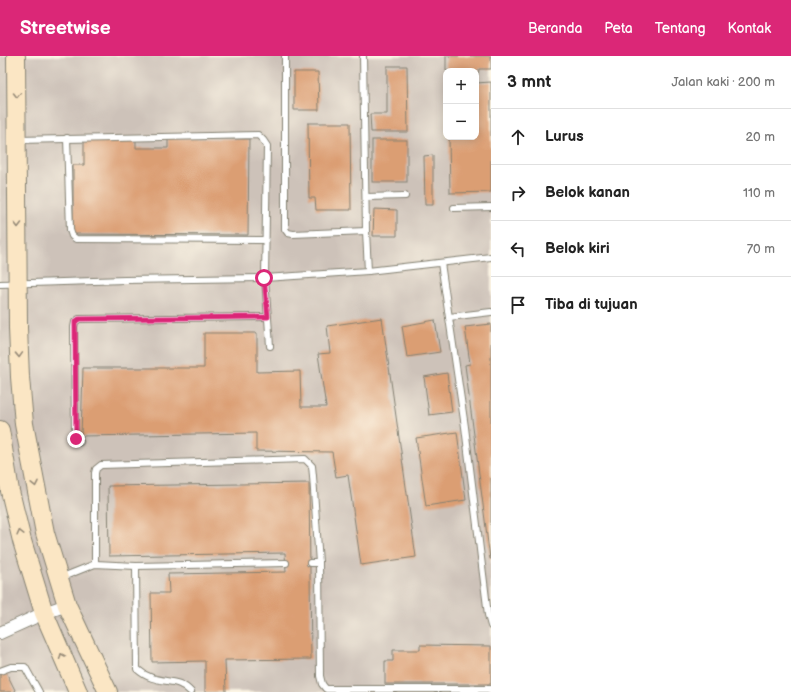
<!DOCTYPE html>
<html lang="id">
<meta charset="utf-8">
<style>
:root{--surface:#fff;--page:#f2f2f2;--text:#222;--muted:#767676;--line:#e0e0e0;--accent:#db2777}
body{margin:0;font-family:"Balsamiq Sans",sans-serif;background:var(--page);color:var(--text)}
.controls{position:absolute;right:12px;top:12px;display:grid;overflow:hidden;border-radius:8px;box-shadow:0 2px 10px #0003}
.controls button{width:36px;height:36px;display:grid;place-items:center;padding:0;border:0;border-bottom:1px solid var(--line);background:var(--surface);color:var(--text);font:20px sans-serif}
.stop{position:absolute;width:12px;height:12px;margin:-9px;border:3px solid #db2777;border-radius:50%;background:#fff}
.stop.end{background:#db2777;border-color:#fff;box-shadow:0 1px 4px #0008}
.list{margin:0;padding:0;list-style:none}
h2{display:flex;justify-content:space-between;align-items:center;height:52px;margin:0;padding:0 16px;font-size:17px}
h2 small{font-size:13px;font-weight:400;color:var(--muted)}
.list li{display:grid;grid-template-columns:26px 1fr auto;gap:12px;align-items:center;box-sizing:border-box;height:56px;padding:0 16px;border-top:1px solid var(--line)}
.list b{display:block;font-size:15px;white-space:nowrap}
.list em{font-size:13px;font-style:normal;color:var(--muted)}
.icon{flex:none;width:22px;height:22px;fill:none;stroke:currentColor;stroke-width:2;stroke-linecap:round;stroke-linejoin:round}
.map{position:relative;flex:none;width:491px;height:636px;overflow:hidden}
header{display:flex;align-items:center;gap:24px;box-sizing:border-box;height:56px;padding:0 20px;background:var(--accent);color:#fff}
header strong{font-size:19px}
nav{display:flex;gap:22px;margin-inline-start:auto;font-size:14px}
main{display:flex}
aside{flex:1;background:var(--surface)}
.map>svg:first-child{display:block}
.industrial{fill:#cdc2b9;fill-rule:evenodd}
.building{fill:#db9e73}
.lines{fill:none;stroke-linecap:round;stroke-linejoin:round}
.lane-casing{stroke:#848172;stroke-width:8}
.street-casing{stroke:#848172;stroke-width:14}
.secondary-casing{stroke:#848172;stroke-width:20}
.lane{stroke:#fff;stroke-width:6}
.street{stroke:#fff;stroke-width:12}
.secondary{stroke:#fbe6c4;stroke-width:18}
.oneway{stroke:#978b78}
.route{stroke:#db2777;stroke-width:5}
</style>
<header>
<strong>Streetwise</strong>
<nav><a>Beranda</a><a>Peta</a><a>Tentang</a><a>Kontak</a></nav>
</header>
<main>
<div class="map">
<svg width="491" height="636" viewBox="0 0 491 636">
<rect width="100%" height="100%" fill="#fcf5e5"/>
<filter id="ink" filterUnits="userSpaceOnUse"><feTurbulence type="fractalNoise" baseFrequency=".025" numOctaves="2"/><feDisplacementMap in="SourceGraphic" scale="8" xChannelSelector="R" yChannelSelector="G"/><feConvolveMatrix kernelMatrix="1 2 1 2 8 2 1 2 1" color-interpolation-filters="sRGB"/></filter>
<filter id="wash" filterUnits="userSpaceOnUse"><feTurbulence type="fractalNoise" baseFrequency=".012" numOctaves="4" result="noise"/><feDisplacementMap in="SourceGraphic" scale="16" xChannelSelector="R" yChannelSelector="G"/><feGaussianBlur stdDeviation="0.9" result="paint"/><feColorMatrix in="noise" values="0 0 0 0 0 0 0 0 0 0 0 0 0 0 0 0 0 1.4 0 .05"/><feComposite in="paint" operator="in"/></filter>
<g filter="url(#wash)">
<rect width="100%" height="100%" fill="#ede6c8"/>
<path class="industrial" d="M0 0H491V636H0ZM446 15H476V81H446Z"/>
<g id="blocks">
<g class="building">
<polygon points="446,0 491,0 491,13 479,13 478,19 476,19 476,15 446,15"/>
<polygon points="387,10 407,10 408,76 371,76 370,58 387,58"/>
<polygon points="294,16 318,16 319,54 294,54"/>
<polygon points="491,26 491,136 450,137 449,81 476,81 476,27"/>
<polygon points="308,67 350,67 351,154 316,154 315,142 309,142"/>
<polygon points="168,82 249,83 248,179 73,178 73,109 84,109 84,84 136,84 136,92 168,92"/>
<rect x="372" y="84" width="35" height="42"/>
<polygon points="433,99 433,149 425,149 424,100"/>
<polygon points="374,153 397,154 397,180 373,180"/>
<polygon points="382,262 416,501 361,509 348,419 336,421 332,396 256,395 256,377 81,380 83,312 204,312 204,277 257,277 257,316 300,315 301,351 326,351 318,298 330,297 327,270"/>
<polygon points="435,264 440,296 407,301 402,270"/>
<polygon points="491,268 491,503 490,503 465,309 470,308 465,271"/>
<polygon points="447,317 452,356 429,359 424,321"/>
<polygon points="457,376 466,444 426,450 416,382"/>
<polygon points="309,427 311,603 225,604 226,636 205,636 205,605 152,606 151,537 169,537 168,518 286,516 285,497 109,500 108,430"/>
<polygon points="420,589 491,590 491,628 385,628 385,605 393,605 393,594 420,594"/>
<polygon points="6,616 16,636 0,636 0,618"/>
</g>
</g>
</g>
<g filter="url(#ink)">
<use href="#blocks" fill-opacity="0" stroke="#848172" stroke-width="1"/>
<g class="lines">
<defs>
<g id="lane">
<polyline points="285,0 285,173 288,177 293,178 366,175"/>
<polyline points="363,0 366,175 368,215"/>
<polyline points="67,82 70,174 72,180 76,183 265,184"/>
<polyline points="18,84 258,79 263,84 267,90 265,222 270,290"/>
<polyline points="366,141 405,140"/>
<polyline points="454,152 491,151"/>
<polyline points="441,207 465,371 488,559 491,570"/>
<polyline points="0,228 125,224 265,222 368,215 491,201"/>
<polyline points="449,261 491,256"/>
<polyline points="80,386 76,383 75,380 74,271 75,266 79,263 268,261"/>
<polyline points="310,507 319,507"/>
<polyline points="95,508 95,417 96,413 101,409 305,403 312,410 313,420 319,507 320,620 322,628 326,633 491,633"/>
<path d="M136 510 137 613C157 631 176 619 191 636"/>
<polyline points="60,522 95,508 136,510 286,507"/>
<polyline points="0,615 11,611 25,611 39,636"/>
</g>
<polyline id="street" points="0,577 44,557 67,549"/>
<g id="secondary">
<polyline points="16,0 18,272 20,321 24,368 45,477 67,549 108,636"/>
<polyline points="0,374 10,435 22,485 44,557 78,636"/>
</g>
</defs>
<use href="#lane" class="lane-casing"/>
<use href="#street" class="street-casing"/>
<use href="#secondary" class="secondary-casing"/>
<use href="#lane" class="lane"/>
<use href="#street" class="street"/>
<use href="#secondary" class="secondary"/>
</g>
<defs><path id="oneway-chevron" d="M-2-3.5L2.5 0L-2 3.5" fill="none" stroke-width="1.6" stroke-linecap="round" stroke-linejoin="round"/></defs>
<g class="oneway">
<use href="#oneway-chevron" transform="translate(17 39) rotate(89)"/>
<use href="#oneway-chevron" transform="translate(18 169) rotate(90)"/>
<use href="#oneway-chevron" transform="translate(19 299) rotate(88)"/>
<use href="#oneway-chevron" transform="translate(35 428) rotate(78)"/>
<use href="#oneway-chevron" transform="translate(20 477) rotate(-104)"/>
<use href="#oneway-chevron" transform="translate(62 600) rotate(-113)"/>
</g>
</g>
<g class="lines" filter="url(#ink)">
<polyline class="route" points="76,383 75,266 79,263 268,261 264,222"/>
</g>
</svg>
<div class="controls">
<button>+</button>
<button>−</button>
</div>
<div class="stop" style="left:264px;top:222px"></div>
<div class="stop end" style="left:76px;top:383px"></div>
</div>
<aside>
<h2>3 mnt<small>Jalan kaki · 200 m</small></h2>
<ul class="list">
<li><svg class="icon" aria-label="ahead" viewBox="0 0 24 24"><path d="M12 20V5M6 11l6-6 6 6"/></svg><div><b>Lurus</b></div><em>20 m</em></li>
<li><svg class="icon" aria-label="right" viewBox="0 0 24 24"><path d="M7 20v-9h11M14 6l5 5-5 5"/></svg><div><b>Belok kanan</b></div><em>110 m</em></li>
<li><svg class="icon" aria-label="left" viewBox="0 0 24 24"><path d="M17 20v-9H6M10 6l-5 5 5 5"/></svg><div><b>Belok kiri</b></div><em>70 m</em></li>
<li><svg class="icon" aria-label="arrive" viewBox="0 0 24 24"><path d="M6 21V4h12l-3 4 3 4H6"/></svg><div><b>Tiba di tujuan</b></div></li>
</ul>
</aside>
</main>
